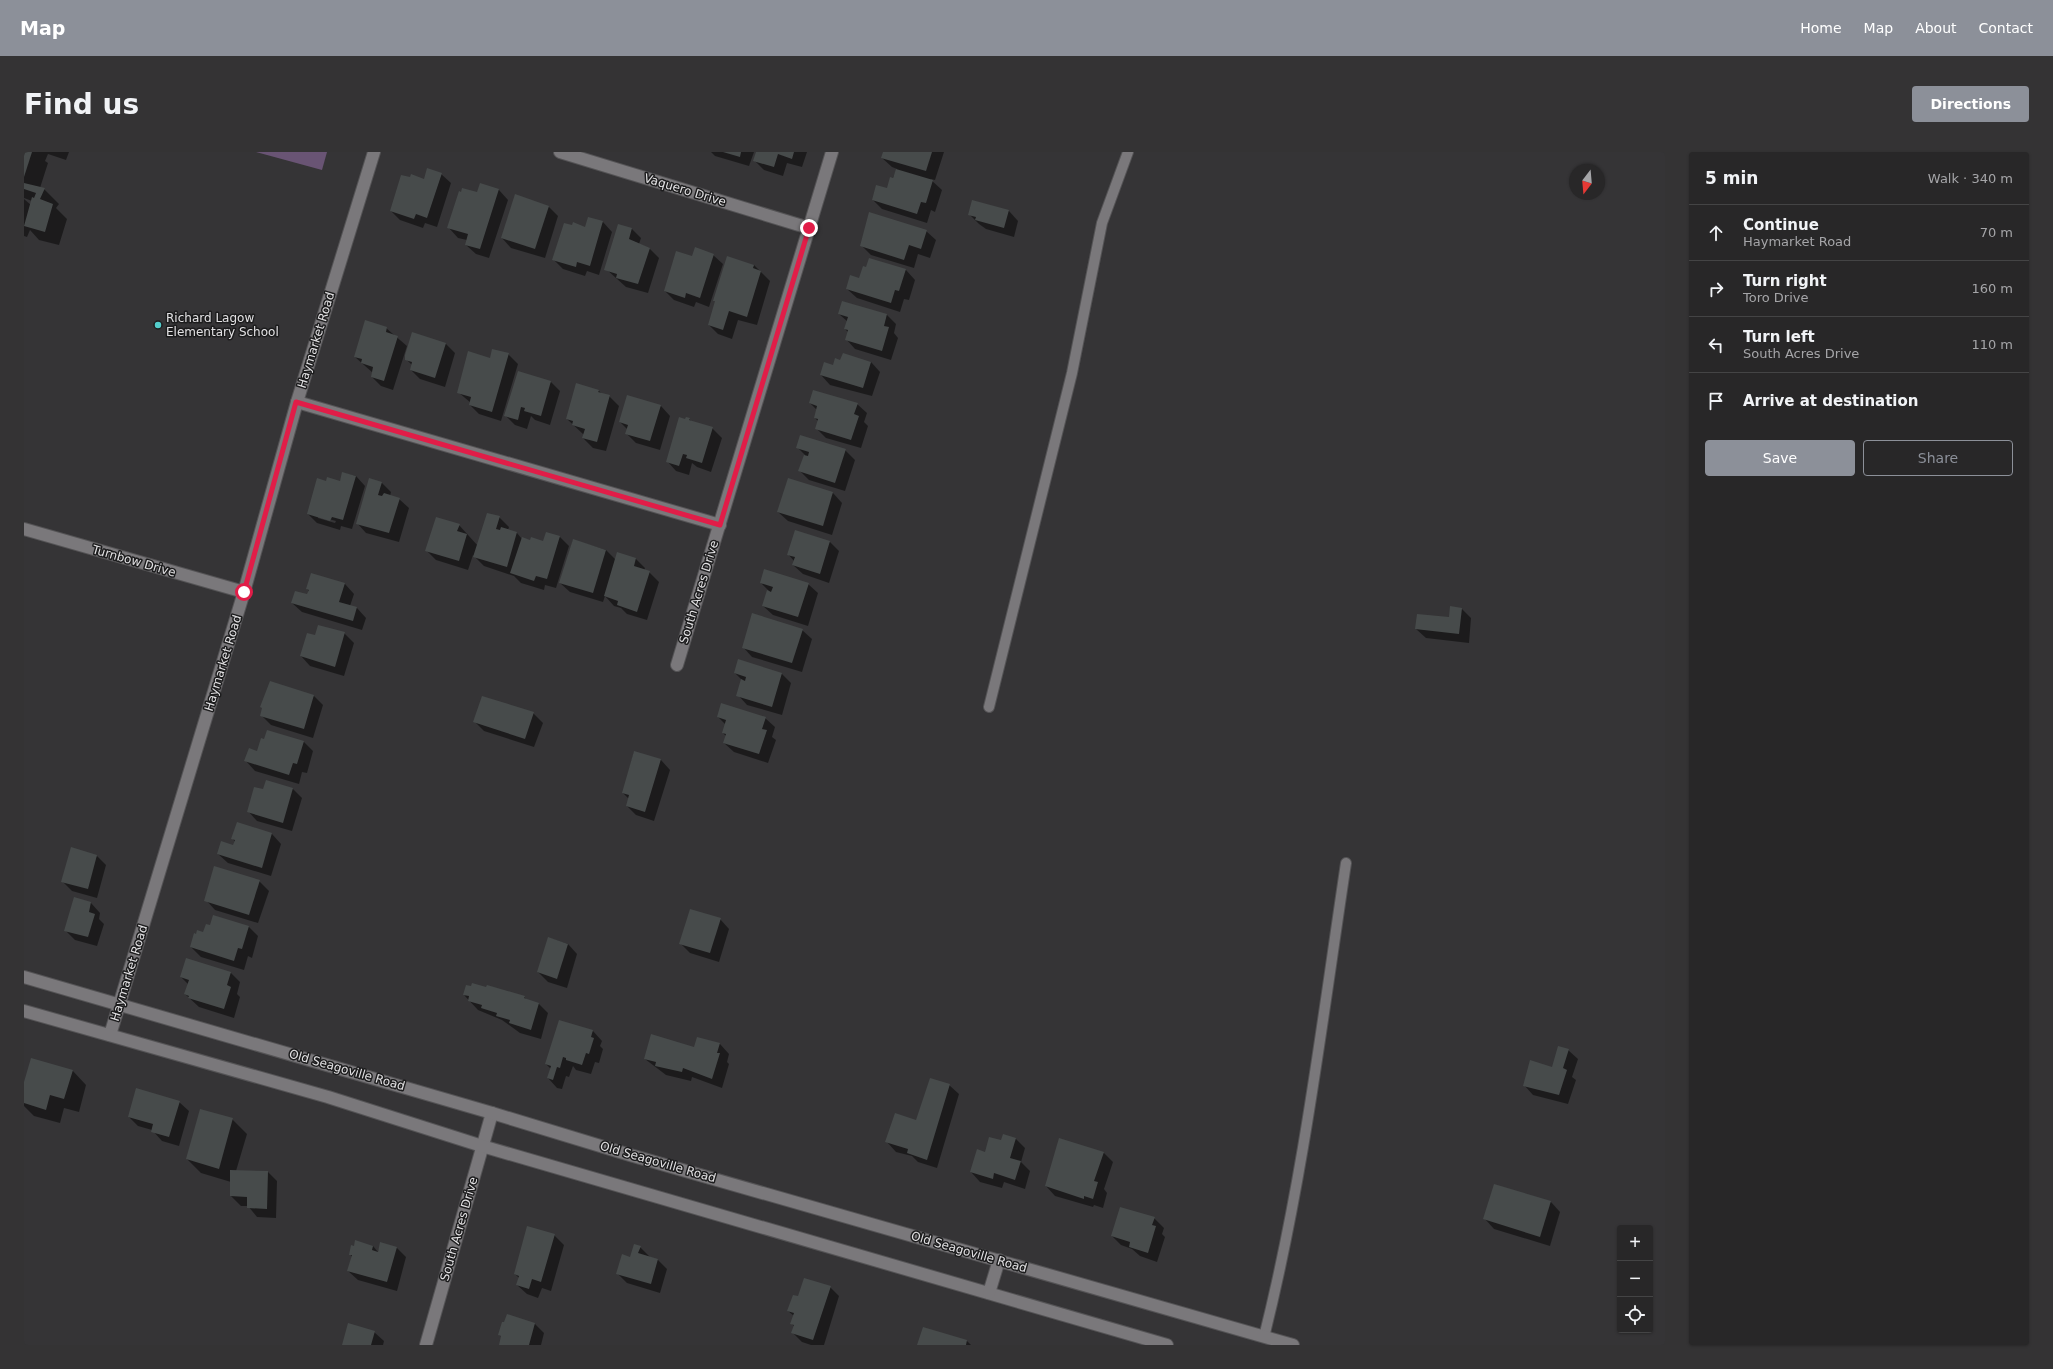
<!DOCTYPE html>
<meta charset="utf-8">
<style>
:root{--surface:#282728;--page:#343334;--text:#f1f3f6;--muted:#a5a5a8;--line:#444445;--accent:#8c9099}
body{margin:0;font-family:"DejaVu Sans",sans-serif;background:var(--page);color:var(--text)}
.controls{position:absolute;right:12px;bottom:12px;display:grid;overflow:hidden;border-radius:4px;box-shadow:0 1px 3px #0004}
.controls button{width:36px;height:36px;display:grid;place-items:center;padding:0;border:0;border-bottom:1px solid var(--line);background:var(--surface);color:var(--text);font:20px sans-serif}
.compass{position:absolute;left:1545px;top:12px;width:36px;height:36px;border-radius:50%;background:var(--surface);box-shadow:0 1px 3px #0004;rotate:196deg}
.stop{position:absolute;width:12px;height:12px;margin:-9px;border:3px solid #e11d48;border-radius:50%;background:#fff}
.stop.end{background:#e11d48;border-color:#fff;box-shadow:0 1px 4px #0008}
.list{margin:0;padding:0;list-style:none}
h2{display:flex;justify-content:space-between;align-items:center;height:52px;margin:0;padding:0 16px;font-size:17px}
h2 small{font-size:13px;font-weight:400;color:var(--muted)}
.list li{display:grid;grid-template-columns:26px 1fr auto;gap:12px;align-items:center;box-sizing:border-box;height:56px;padding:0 16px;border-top:1px solid var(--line)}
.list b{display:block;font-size:15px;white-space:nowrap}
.list p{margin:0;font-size:13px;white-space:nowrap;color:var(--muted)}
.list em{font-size:13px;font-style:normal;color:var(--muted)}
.actions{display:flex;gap:8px;padding:12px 16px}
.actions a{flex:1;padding:9px 0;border:1px solid var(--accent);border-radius:4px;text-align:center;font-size:14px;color:var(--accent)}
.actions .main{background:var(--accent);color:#fff}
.icon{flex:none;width:22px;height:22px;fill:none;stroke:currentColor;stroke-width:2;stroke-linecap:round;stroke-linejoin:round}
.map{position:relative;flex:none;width:1641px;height:1193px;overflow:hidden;border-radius:4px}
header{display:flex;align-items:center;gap:24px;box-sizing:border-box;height:56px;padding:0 20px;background:var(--accent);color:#fff}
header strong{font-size:19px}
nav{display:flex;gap:22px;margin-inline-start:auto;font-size:14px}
.intro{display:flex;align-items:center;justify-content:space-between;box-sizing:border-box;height:96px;padding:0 24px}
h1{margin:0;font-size:28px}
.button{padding:10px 18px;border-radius:4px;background:var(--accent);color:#fff;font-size:14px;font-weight:700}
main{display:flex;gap:24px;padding:0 24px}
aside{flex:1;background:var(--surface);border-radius:4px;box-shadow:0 1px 3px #0004}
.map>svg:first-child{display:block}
.green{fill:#695474}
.shadow{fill:#0007;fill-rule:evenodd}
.building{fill:#474b4b}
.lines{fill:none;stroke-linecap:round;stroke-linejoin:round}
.service-casing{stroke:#545355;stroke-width:12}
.minor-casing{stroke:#545355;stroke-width:14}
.tertiary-casing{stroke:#545355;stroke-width:14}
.secondary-casing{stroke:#545355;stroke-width:14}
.service{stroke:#7a787b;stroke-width:10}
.minor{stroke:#7a787b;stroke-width:12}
.tertiary{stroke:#7a787b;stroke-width:12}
.secondary{stroke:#7a787b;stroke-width:12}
.route{stroke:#e11d48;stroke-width:5}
.poi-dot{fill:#53cdcb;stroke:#1c1c1d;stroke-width:1.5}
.labels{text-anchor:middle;stroke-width:3;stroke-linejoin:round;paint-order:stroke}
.street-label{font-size:12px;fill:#e3e2e4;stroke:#1c1c1d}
.poi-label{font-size:12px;fill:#e3e2e4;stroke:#1c1c1d;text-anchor:start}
</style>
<header>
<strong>Map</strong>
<nav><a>Home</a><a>Map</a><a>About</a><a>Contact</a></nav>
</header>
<div class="intro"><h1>Find us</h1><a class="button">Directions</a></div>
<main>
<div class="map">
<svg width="1641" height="1193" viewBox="0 0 1641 1193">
<rect width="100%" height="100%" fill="#353436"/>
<polygon class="green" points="232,0 303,0 298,18"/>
<g class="shadow">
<polygon points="2,0 45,0 42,8 24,2 21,9 24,11 16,36 20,37 35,52 32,56 43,67 35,93 15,88 6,78 3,85 0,84 0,47 7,53 8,49 0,46 0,8"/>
<polygon points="687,0 730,0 725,14 691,4"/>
<polygon points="733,0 783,0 778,15 763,11 759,24 740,18 730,8"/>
<polygon points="860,0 920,0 911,28 906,27 918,38 911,60 907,58 903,71 858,57 849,48 863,38 873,17 868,15 858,6"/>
<polygon points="417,22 427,31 413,75 401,71 399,76 376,68 367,59 401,28"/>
<polygon points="456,33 475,38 484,48 465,106 452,102 442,93 443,88 434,86 425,76 453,42"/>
<polygon points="949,49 985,59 994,69 990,85 962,77 955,72 945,62"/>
<polygon points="524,54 534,64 521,106 487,96 478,86"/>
<polygon points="579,70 588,80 575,123 563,119 561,124 539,117 529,107 562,76"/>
<polygon points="595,73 608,77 617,86 615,92 625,96 635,106 624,141 602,135 582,117"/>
<polygon points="902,79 912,88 906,106 894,102 890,116 847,103 838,94"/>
<polygon points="689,103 699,112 685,155 672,150 670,155 650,148 641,139 668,105"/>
<polygon points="730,113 746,129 733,173 714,168 708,187 694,182 685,173 692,150 690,148"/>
<polygon points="882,118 891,128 885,148 880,147 876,160 833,146 823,137 836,127"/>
<polygon points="819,150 863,163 872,172 870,181 874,186 867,208 831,197 822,187 824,180 821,177 824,170 815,162"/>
<polygon points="362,176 383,194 369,238 357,234 348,225 349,221 331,205"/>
<polygon points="422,192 431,201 421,235 396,227 387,218 388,213 382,207"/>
<polygon points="484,202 494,212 477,269 455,262 446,253 447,251 434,240 467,207"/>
<polygon points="817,209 847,210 856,220 848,244 806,233 797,223"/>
<polygon points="527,230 536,239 526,273 511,268 507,264 503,277 491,273 481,263"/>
<polygon points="575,239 578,242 585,244 595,254 582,299 569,296 559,286 560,283 543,267"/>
<polygon points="786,251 833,252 843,261 840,270 844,274 837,296 802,286 792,276 794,269 791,266 793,258"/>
<polygon points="637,254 646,264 636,298 612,291 602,281 604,278 596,270"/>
<polygon points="665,267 668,270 688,276 698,286 687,320 673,315 668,311 665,323 652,319 643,309 662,269"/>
<polygon points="773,295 821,298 831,308 821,339 785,328 776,319 781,303"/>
<path d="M319 321 332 324 341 334 328 377 317 374 316 378 293 371 284 362 303 330H316ZM294 364 312 369 311 371 294 366Z"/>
<polygon points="346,327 358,331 367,340 366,344 375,347 385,356 375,390 342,381 333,371"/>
<polygon points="809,341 818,351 808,383 764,369 754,360"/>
<polygon points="475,365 485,375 484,378 493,381 498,387 520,390 536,385 545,394 532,436 521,433 520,438 497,431 490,424 460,414 449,403 444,418 412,408 403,399 435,373 454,394"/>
<polygon points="549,388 582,398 592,408 612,407 621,416 620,419 625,420 635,430 623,468 603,462 597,456 590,454 581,444 579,450 546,440 536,431"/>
<polygon points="806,390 815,399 805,431 779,422 769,413 770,409 764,402"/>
<polygon points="737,431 784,432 794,441 784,474 749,463 739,454 747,441"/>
<polygon points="321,432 330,442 326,454 333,456 342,466 338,478 278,460 268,451 284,444 285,439 283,437"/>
<polygon points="1438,457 1447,466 1445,491 1402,486 1392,477 1426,466"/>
<polygon points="778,478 788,487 778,520 728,505 719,495"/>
<polygon points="320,481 330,491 320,524 286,514 277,504 292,484"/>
<polygon points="715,508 758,522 767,531 758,563 723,553 714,543 718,528 711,521"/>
<polygon points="290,544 299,553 289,586 247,573 237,563"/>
<polygon points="509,561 519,571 510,595 460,579 451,570"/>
<polygon points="694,565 741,566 751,575 748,585 752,588 744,611 710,600 700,591 702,584 699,581 702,573"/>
<polygon points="280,590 289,599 283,621 278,620 275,632 231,619 222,609 234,600"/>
<polygon points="610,600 637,608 646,618 630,669 612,663 603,654 605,647 599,641"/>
<polygon points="269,637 278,646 268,679 233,669 224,659 240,638"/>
<polygon points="213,672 248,682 257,692 247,724 204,711 194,702 210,694 211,690 209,687"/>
<polygon points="73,704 82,713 73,746 48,739 38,729"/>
<polygon points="235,729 245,739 234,771 191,758 182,748"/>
<polygon points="51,746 67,751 76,761 75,767 80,772 73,794 51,788 42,779"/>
<polygon points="190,764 225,775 234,784 228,806 224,804 220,818 177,805 167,795 187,774"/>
<polygon points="696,767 705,777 695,810 666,801 656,791"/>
<polygon points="525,786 544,792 553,802 543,836 524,830 514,820"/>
<polygon points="207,821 216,830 213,842 216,845 210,866 175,855 161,842 164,832 157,825"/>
<polygon points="447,835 500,845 503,848 515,852 524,861 517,887 496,881 478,868 454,858 440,843"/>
<polygon points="569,879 578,889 576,894 579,897 575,911 571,910 567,922 552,918 549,914 545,925 542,924 538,937 533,936 524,926 527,917 522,912"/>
<polygon points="674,886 696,892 705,902 703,910 705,912 698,936 668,925 667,929 642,923 621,907 671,896"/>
<polygon points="1544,898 1554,907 1548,925 1552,928 1544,952 1509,943 1500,933 1528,916"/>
<polygon points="48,918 62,933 55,960 40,956 36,971 10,964 0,954 0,934"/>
<polygon points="925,933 935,942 913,1016 894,1010 888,1004 872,1000 863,990 893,969"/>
<polygon points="155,950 165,959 155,994 138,989 128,978 114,974 105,965"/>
<polygon points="208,967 223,982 212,1019 244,1020 253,1029 252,1066 233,1065 224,1054 217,1054 207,1044 207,1030 177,1021 163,1007"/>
<polygon points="992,987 1001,996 997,1010 1006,1019 1001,1037 980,1030 978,1036 956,1030 947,1020 961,1001 978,989"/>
<polygon points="1036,987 1080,1001 1089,1010 1080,1037 1083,1041 1079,1056 1070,1053 1069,1055 1031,1044 1022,1034"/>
<polygon points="1471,1033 1527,1050 1536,1060 1526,1094 1470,1077 1461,1067"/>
<polygon points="1130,1066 1140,1076 1138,1082 1141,1085 1133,1110 1116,1104 1108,1097 1097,1093 1088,1084"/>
<polygon points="530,1083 540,1093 527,1139 518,1136 514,1146 503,1142 493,1133 495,1126 491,1122"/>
<polygon points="357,1091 373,1096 382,1105 373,1139 334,1128 324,1119 328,1105 326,1102 349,1094 354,1100"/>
<polygon points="616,1095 626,1105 634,1108 643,1117 636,1141 603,1131 593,1121"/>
<polygon points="806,1135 815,1144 800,1193 787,1193 778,1190 769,1181 771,1175 768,1172 770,1164 764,1159 775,1145"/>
<polygon points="511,1172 520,1181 517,1193 476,1193 478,1185 475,1183"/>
<polygon points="900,1176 943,1189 947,1193 894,1193"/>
<polygon points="350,1180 360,1189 359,1193 319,1193"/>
</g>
<g class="building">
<polygon points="1,0 8,0 0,25 0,4"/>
<polygon points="699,0 717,0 716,5"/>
<polygon points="732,0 770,0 768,7 754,2 750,15 729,9"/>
<polygon points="859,0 908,0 902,19 857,6"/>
<polygon points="403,16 418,21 403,66 392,62 390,67 366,59 377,23 386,25 387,22 400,27"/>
<polygon points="872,17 909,28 902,51 897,50 893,62 848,48 852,33 863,36 866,25 869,26"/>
<polygon points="0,31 21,36 16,47 29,52 21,80 0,74 8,45 10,46 12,41 0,37"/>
<polygon points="456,31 475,37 456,97 441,93 444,82 423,76 435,39 437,40 438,36 453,40"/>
<polygon points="491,42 525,54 511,97 477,86"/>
<polygon points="948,48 985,58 980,76 951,68 952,65 944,63"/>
<polygon points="845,60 903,78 897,97 885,93 880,108 836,94"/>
<polygon points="564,65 579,69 566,114 553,110 552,115 528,108 540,71 548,73 549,70 561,75"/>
<polygon points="594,72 608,76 605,87 626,96 614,132 592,126 593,122 580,118"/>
<polygon points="671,95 690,102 676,146 662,141 661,146 640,139 652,99 668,104"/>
<polygon points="703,104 730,113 729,116 737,119 723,165 705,159 699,178 684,173 691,149 689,149"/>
<polygon points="845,106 882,117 875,139 871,138 867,151 822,137 826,123 835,126 839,114 842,115"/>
<polygon points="818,149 863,162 860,174 865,175 858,199 821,188 824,178 820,177 824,165 814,162"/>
<polygon points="341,168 363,175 362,180 374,184 360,229 347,225 349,215 337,211 338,207 330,205"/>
<polygon points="388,180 422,191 411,226 386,218 388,210 381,208 381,203"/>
<polygon points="468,197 485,201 468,260 445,253 447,245 433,241 444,199 466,206"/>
<polygon points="819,201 847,210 839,236 796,223 800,210 809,213 811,206 816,208"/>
<polygon points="494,219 527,229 517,264 500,259 501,256 497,255 494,268 480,264"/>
<polygon points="552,231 575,238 574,240 586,243 573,290 558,286 561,277 548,273 549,269 542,267"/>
<polygon points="789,238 834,251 830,262 835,264 827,288 791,277 794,267 790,266 793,254 785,251"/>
<polygon points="603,243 637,253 626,289 601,282 604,273 595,270"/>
<polygon points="655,265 661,267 662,265 666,266 665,268 689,275 678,311 662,306 663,303 659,302 655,314 642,310"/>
<polygon points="776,283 822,297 811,331 774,319 780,303 784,304 785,300 772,296"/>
<polygon points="318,320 332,324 319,368 308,365 306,369 283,362 293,326 302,329 303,325 316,329"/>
<polygon points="345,326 358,330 354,343 358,344 360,341 376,346 365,381 332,372"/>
<polygon points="764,326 809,340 799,374 753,360"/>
<polygon points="463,361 476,364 472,377 476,378 477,375 493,380 483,415 449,405"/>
<polygon points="412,365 436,372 433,379 443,382 435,409 401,399"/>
<polygon points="771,378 806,389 796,422 768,413 771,405 763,403"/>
<polygon points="522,380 536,384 523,427 512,424 510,429 486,421 498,385 506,388 507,385 519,389"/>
<polygon points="549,387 582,398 569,441 535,431"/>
<polygon points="593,400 612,406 610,414 626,419 613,460 593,453 594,449 580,444"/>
<polygon points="740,417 785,431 774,465 738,454 743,438 747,440 749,435 736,431"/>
<polygon points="287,421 321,431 315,450 333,455 329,469 267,451 271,439 283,442 285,438 282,437"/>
<polygon points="1426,454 1438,456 1435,482 1391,477 1393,462 1425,465"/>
<polygon points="728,461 779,477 768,511 718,496"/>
<polygon points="294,473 321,480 311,515 276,504 283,481 291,483"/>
<polygon points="714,507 758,521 748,555 712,544 717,527 721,529 722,525 710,521"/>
<polygon points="246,529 290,543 280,577 236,564 238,556 236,555"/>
<polygon points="458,544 510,560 501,587 449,570"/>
<polygon points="697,551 742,565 738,577 743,578 735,602 699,591 702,582 698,581 702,568 693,565"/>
<polygon points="243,578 280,589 273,612 269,611 265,623 220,609 225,596 233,599 237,586 240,587"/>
<polygon points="610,599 637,607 621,660 602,654 605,643 598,641"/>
<polygon points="242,628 269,636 259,671 223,660 230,635 239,637"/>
<polygon points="213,670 248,681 238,716 193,702 197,689 209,693 211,688 207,687"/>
<polygon points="47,695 73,703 64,737 37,730"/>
<polygon points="190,714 236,728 225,763 180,749"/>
<polygon points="50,745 67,750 65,760 71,762 64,785 40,779"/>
<polygon points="666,757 697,766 686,801 655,792"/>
<polygon points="189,763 225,774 218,797 214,796 210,809 166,795 170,781 172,782 173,778 179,780 182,772 186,773"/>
<polygon points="524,785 544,792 533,827 513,820"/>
<polygon points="162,806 207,820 203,833 207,835 200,857 164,846 165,844 160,842 165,828 156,825"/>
<polygon points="448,831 462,835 463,833 501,844 500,846 515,851 507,878 485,871 486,868 472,864 473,861 457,856 458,853 444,849 445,844 439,843 442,833 447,834"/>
<polygon points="535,868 569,878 567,885 570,886 565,902 562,901 558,913 542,908 542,906 539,905 536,916 533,915 529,928 523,926 527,914 521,912"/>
<polygon points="627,882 670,895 673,885 696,891 693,901 696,901 688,927 659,916 658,920 631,914 632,910 620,907"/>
<polygon points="1534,894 1545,897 1539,916 1543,918 1535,943 1499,934 1506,908 1528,915"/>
<polygon points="7,906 49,918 40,947 26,943 22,958 0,951 0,930"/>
<polygon points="906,926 926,932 903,1008 883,1001 884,997 861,990 871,961 892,968"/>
<polygon points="112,936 156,949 145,985 127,980 129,972 104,965"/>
<polygon points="176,957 209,966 195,1017 162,1007"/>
<polygon points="979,982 992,986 986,1006 997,1009 991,1028 970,1021 969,1027 946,1020 953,997 961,1000 965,985 977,988"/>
<polygon points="1035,986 1080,1000 1070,1029 1074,1030 1069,1047 1060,1044 1060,1047 1021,1034"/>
<polygon points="206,1018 244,1019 243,1057 223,1056 223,1045 206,1044"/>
<polygon points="1470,1032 1527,1049 1516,1085 1459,1067"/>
<polygon points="1096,1055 1131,1065 1128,1073 1132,1074 1124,1101 1105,1095 1106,1090 1087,1084"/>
<polygon points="503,1074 531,1082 517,1130 508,1127 505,1137 492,1133 495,1124 490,1122"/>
<polygon points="331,1088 349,1094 348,1098 354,1100 356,1090 373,1095 363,1130 323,1119 328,1103 325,1103 327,1093 330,1094"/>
<polygon points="610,1092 617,1094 614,1101 634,1107 627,1132 592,1122 598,1102 606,1105"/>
<polygon points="780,1126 807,1134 789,1188 767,1181 770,1173 766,1172 770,1161 763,1159 769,1143 774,1144"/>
<polygon points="483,1162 511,1171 505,1193 475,1193 477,1184 474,1183 478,1170 480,1170"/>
<polygon points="324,1171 351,1179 347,1193 318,1193"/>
<polygon points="899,1175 943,1188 942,1193 893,1193"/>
</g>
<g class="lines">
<defs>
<g id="service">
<polyline points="965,555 1048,221 1078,71 1104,0"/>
<path d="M1240 1185C1279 1029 1298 870 1322 711"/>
</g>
<g id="minor">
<polyline points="536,0 785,76"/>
<polyline points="273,250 696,373"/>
<polyline points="0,377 220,440"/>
<polyline points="653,513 808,0"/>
<polyline points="86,883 220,440 273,250 350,0"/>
</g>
<polyline id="tertiary" points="402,1193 468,961"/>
<g id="secondary">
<polyline points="0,825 468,961 606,1003 1269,1193"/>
<polyline points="0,859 304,945 458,994 1143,1193"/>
<polyline points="965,1141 975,1108"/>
</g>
</defs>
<use href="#service" class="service-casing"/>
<use href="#minor" class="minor-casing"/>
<use href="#tertiary" class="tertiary-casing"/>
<use href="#secondary" class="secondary-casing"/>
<use href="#service" class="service"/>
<use href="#minor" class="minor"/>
<use href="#tertiary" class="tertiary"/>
<use href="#secondary" class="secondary"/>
</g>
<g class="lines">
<polyline class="route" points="220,440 272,250 696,373 785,76"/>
</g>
<circle class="poi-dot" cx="134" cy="173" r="4"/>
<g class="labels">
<g class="street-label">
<text transform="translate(661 38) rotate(17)" y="4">Vaquero Drive</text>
<text transform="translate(292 188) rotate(-73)" y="4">Haymarket Road</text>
<text transform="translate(110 409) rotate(16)" y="4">Turnbow Drive</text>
<text transform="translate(675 440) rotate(-73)" y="4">South Acres Drive</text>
<text transform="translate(199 511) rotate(-73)" y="4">Haymarket Road</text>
<text transform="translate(105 821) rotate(-73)" y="4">Haymarket Road</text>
<text transform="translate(323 918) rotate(16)" y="4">Old Seagoville Road</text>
<text transform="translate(634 1010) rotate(16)" y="4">Old Seagoville Road</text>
<text transform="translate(435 1077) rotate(-74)" y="4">South Acres Drive</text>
<text transform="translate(945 1100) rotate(16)" y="4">Old Seagoville Road</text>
</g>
<g class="poi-label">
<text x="142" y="170">Richard Lagow<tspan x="142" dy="14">Elementary School</tspan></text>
</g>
</g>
</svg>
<div class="controls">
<button>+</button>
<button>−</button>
<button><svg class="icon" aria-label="locate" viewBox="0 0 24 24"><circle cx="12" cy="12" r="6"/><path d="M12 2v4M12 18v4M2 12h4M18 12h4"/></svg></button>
</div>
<svg class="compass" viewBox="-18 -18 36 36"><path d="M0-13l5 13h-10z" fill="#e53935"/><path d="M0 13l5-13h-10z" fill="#a5a5a8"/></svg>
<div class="stop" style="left:220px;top:440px"></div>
<div class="stop end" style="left:785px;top:76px"></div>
</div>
<aside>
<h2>5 min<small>Walk · 340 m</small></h2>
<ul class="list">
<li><svg class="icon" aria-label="ahead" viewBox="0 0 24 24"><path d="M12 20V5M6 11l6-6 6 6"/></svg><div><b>Continue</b><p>Haymarket Road</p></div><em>70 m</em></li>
<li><svg class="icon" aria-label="right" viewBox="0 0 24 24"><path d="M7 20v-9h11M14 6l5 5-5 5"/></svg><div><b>Turn right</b><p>Toro Drive</p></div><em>160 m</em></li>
<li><svg class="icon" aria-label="left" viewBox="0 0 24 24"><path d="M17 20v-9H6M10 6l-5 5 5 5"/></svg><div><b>Turn left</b><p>South Acres Drive</p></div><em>110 m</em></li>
<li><svg class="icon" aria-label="arrive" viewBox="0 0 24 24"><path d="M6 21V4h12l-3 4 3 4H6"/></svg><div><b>Arrive at destination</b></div></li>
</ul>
<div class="actions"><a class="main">Save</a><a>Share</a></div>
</aside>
</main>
